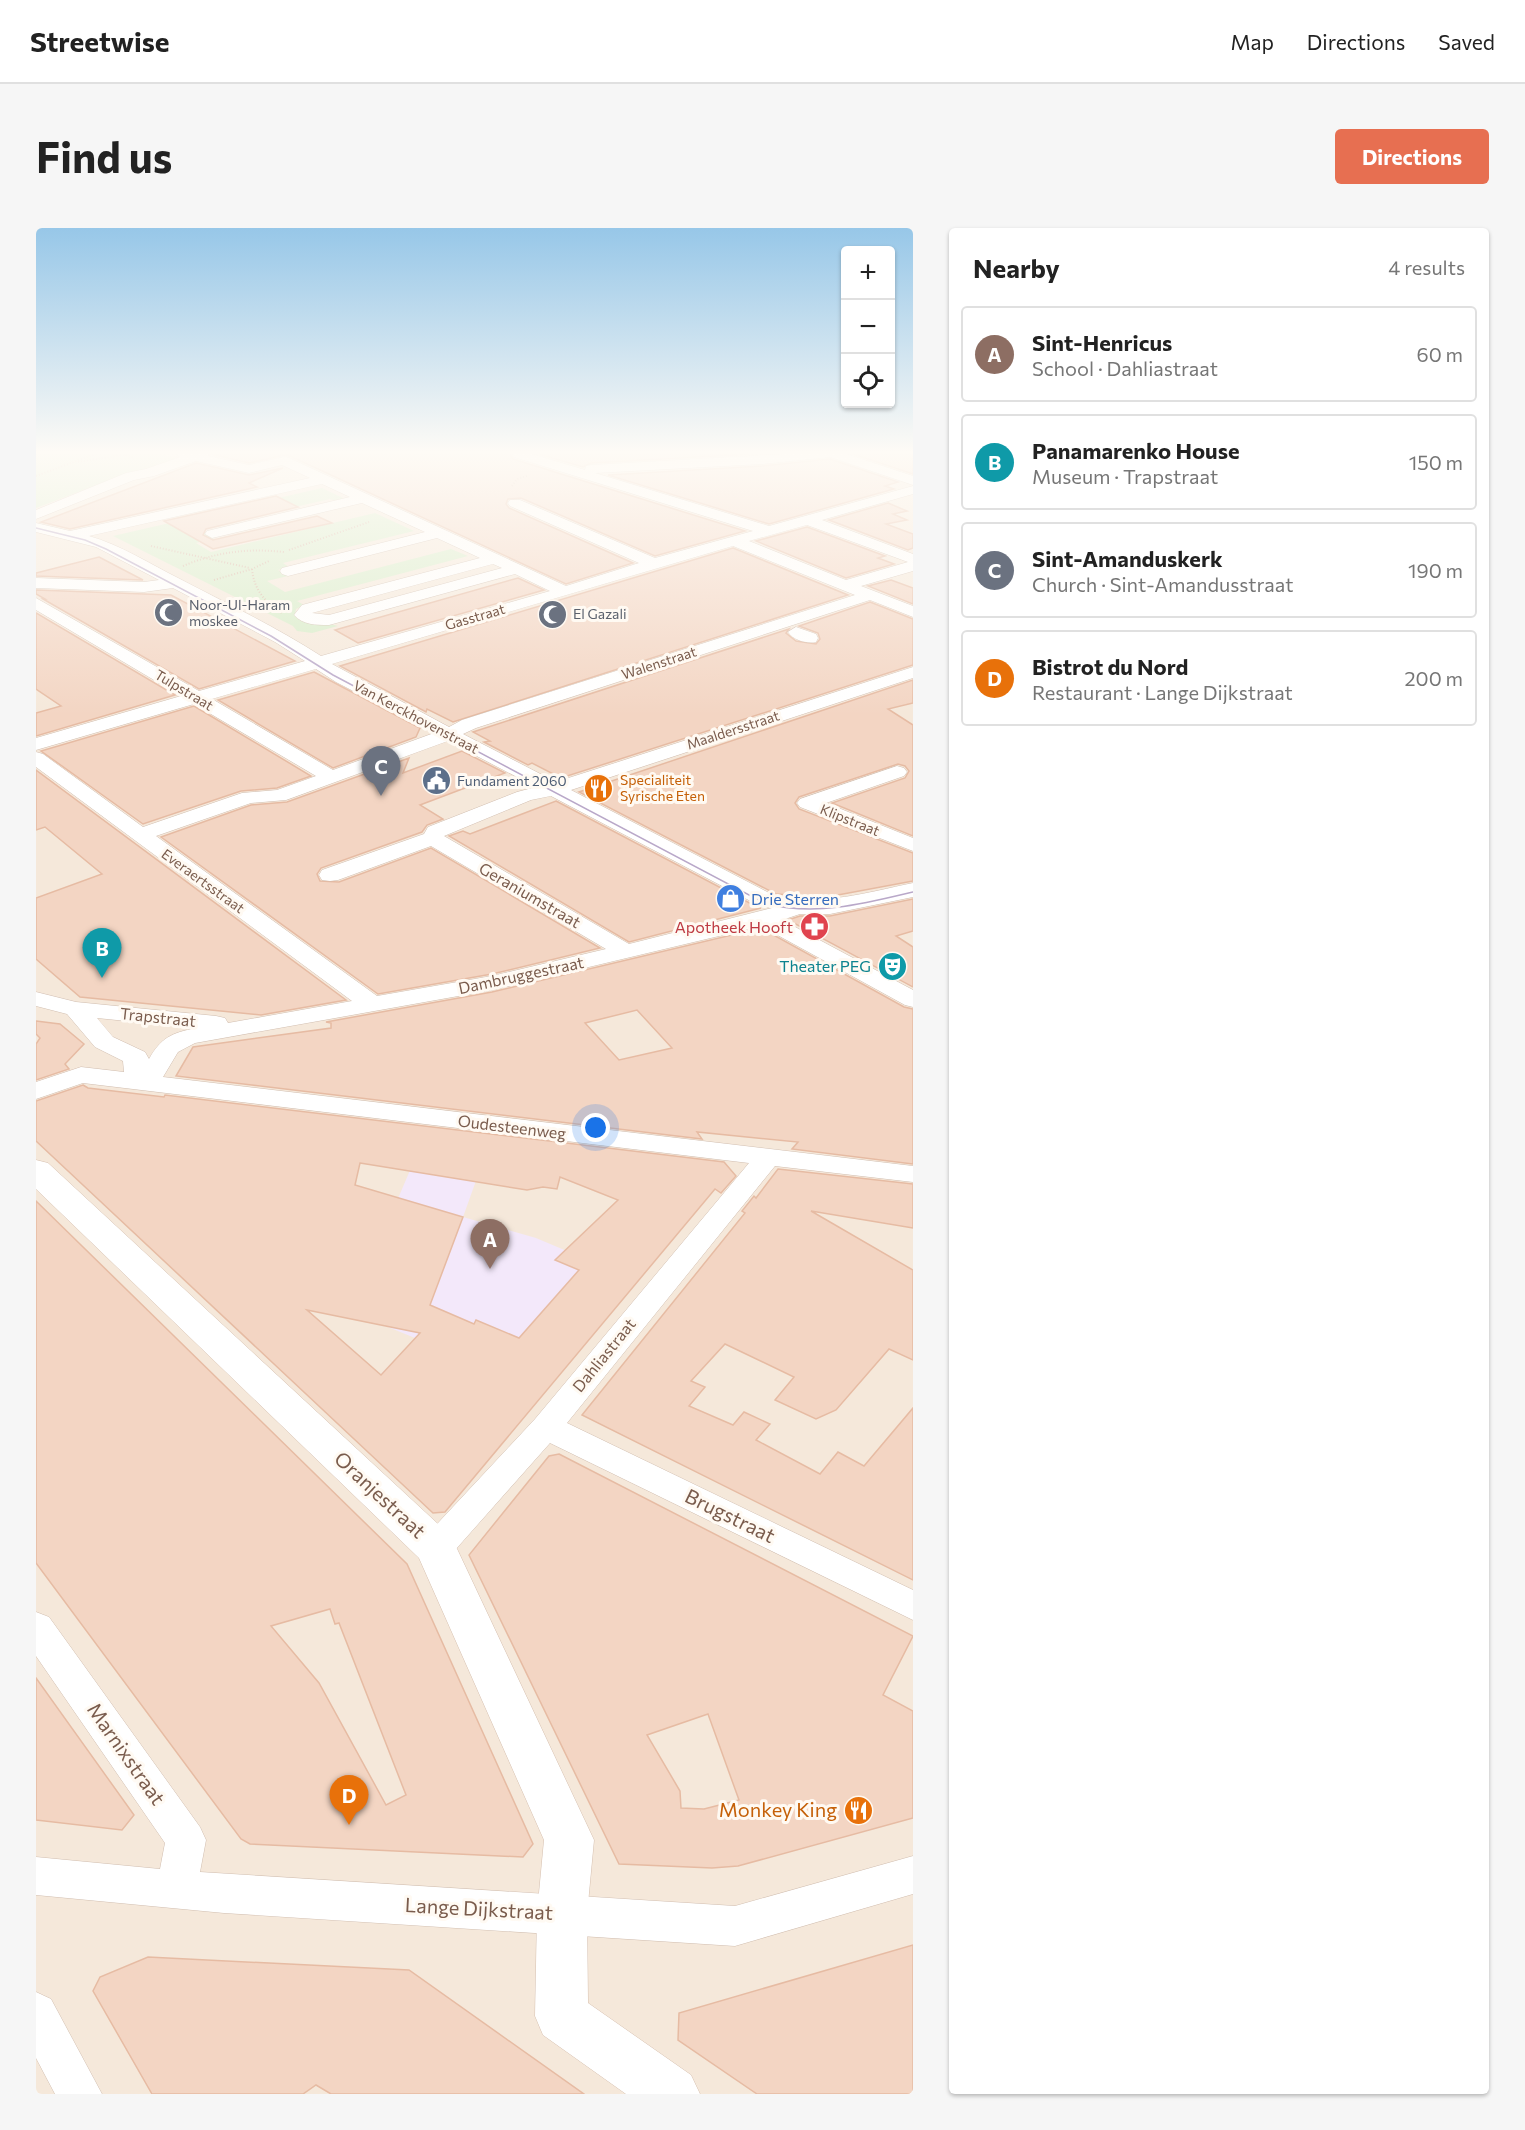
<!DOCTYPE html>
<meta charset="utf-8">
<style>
:root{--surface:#fff;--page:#f6f6f6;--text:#222;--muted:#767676;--line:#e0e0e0;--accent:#e76f51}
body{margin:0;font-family:Commissioner,sans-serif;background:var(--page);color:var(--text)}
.controls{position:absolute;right:18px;top:18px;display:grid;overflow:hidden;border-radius:6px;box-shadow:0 2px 4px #0004}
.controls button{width:54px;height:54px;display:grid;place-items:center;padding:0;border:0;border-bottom:2px solid var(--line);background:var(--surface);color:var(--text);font:30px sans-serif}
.you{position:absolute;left:560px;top:900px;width:21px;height:21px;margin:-15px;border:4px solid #fff;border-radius:50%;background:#1a73e8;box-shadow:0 0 0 9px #1a73e833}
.badge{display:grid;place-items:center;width:39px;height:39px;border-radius:50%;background:var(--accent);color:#fff;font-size:20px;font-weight:700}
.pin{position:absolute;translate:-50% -50px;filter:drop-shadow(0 2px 3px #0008)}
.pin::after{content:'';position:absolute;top:32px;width:21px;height:18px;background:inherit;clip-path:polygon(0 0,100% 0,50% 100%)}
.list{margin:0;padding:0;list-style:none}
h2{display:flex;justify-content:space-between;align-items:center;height:78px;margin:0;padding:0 24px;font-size:26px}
h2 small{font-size:20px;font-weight:400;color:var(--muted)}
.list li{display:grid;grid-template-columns:39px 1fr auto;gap:18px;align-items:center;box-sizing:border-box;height:96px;margin:0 12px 12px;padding:0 12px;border:2px solid var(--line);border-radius:6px}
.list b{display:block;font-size:22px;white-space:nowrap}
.list p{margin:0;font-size:20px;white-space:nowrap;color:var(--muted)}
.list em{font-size:20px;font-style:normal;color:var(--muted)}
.icon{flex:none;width:33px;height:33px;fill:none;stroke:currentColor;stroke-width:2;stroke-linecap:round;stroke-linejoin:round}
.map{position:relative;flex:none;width:877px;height:1866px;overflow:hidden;border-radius:6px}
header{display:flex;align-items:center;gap:36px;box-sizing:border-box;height:84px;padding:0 30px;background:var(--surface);border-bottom:2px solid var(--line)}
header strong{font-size:28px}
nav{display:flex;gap:33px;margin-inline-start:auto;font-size:21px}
.intro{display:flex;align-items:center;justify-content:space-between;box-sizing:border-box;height:144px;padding:0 36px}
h1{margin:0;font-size:42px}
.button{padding:15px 27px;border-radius:6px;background:var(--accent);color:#fff;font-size:21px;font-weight:700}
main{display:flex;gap:36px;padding:0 36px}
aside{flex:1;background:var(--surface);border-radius:6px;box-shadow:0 2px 4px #0004}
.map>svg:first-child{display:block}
.residential{fill:#f5e8da}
.education{fill:#f3e8fa}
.green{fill:#d8ecc9}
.building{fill:#f3d5c3;stroke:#e6bba3;stroke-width:1.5;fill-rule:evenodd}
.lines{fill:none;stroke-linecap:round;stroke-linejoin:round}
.street-casing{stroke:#d1beb0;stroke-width:1}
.secondary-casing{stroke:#d6c0b0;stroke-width:1}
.path{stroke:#d9b8a5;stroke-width:2;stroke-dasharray:1 2;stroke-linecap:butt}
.street{fill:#fff;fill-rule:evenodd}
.secondary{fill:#fff;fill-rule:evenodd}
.tram{stroke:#b9a8c9;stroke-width:1.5}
.labels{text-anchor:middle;stroke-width:6;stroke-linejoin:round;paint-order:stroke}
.far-worship-label{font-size:14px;fill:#5b616d;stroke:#fffaf3;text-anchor:start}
.far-street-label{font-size:14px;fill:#7a5c4d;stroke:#fffaf3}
.far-food-label{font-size:14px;fill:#c56008;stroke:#fffaf3;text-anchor:start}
.far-service-label{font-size:14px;fill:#4e5e75;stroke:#fffaf3;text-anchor:start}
.street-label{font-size:16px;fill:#7a5c4d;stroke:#fffaf3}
.shop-label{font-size:16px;fill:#366cbe;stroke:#fffaf3;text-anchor:start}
.health-label{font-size:16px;fill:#be3a42;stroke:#fffaf3;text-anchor:end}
.culture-label{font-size:16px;fill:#0d838f;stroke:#fffaf3;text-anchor:end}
.near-street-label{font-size:20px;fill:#7a5c4d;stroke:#fffaf3}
.near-food-label{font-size:20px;fill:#c56008;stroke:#fffaf3;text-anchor:end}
</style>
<header>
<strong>Streetwise</strong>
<nav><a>Map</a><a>Directions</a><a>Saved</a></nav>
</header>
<div class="intro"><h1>Find us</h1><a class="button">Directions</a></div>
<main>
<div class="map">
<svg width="877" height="1866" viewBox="0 0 877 1866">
<rect width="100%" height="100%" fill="#fdf6ec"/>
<rect class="residential" x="0" y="226" width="877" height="1640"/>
<polygon class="education" points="392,900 446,936 427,989 500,1010 602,1053 524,1146 356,1151 345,1146 379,1110 352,1099 332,1094 315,1081"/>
<g class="green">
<polygon points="0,226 124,226 139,230 111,243 95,244 0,280"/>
<polygon points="286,260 309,271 300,273 294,271 162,301 178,310 160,315 175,324 339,285 378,303 247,335 253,339 242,342 252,348 231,353 249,364 415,321 432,328 261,373 268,377 260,381 259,387 302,398 276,405 261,403 257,398 77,308"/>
</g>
<g class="building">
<polygon points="175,226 474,226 477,231 709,303 619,328 485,270 472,271 470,276 473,280 597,335 530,356 254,228 248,227 213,235"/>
<polygon points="503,226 714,226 555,235 547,239"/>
<polygon points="817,226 877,226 877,246"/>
<polygon points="794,231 862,254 849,258 858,261 733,296 572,247 726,238"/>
<polygon points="160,235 213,247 247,240 213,255 221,259 34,301 5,294"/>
<polygon points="240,268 262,279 170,301 167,307 177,312 281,288 296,295 177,321 128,293"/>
<polygon points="852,275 871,283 857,286 871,292 850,296 877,306 877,320 872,322 793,292"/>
<polygon points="771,299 849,328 842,330 858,336 810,350 720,313"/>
<polygon points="697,320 812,367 417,494 391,481 390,484 304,438"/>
<polygon points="63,329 107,352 0,348 0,345"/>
<polygon points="482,350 508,362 322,415 299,402"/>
<polygon points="855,352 877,360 877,376 832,358"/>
<polygon points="0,362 135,367 259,433 163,461 7,371 9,371 0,366"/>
<polygon points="834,374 877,391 877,437 525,550 496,535 492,537 448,514 454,513 437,504 753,401 750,405 760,413 780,416 784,411 782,405 763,398"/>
<polygon points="0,385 139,467 0,508 0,485 25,478 0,461"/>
<polygon points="278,444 384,500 380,509 297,540 182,472"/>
<polygon points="877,452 877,475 852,481 877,497 877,608 796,575 869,550 873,543 869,538 862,536 763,569 759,575 763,581 877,625 877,653 791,669 740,666 543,564"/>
<polygon points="158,478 275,548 241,560 205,563 107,596 5,523"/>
<polygon points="426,523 469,545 384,577 407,591 391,597 386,604 285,640 281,646 284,653 303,654 395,620 564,720 456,746 342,766 125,609 215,577 251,574 373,530 367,545"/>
<polygon points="0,542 310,772 225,787 44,769 0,731 0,670 66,646 9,599 0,602"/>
<polygon points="520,573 723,680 725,680 593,714 413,608 427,603 434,606"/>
<polygon points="877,671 877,703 860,708 877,719 877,759 752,692 764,688 794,688"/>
<path d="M725 700 868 779 877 781V936L756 921 762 914 661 904 666 911 140 848 157 819 295 800V795L290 794 456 764ZM601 782 636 820 583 832 549 795Z"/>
<polygon points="0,793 24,796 48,816 29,836 33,841 0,852 0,816 4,810 0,806"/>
<path d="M47 857 52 860 128 869 129 867 688 934 700 948 685 965 679 961 409 1284 397 1285 0 913V873ZM324 935 491 962 507 959 521 961 524 949 582 972 519 1032 543 1042 483 1110 440 1092 438 1096 394 1077 427 989 319 957ZM271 1082 384 1105 345 1147Z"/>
<polygon points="742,941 877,956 877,1000 775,983 877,1042 877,1132 853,1121 800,1182 780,1191 739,1172 758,1149 689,1116 655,1153 669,1159 653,1178 697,1197 708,1184 734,1196 720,1212 784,1246 802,1224 828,1238 877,1180 877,1352 546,1187 709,985 706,983 718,968 720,970"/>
<path d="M0 973 371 1336 497 1616 487 1629 214 1616 205 1611 0 1335ZM294 1381 299 1396 303 1395 370 1567 350 1577 283 1455 235 1398Z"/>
<path d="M523 1226 877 1408 847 1467 877 1483V1590L702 1638 676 1640 583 1636 433 1327 513 1228ZM672 1486 703 1572 668 1581 645 1580 644 1563 611 1507Z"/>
<polygon points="0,1450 98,1587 86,1602 0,1592"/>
<polygon points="877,1717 877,1866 721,1866 642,1812 643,1785"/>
<polygon points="112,1729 373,1742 548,1866 295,1866 280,1857 267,1866 116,1866 57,1763 64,1749"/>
</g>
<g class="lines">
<defs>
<g id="street">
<path d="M140 226H173L172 228 213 237 248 229 253 230 530 358 603 335 474 278 472 275 474 272H484L619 330 717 303 478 229 476 226H496L549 242 550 238 555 237 750 226H810L877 248V257L794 229 726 236 559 245 733 298 877 258V266L786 292 877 326V343L825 358 877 378V389L834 372 440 500 427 506 520 554 877 439V450L535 562 739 668C788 678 829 665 877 655V669L794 686H764L746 692 877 762V779L869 777 725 698 456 762 159 815 142 824 127 849 877 938V954L739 938 531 1195 877 1362V1392L514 1215 412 1330 400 1334 388 1330 383 1320 388 1310 499 1191 713 935 47 855 0 871V854L45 839 88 844 87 833 59 819 31 786 0 778V764L40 774 180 788 189 790 192 795 316 773 0 539V524L7 526 107 599 206 565 241 562 280 548 158 476 0 522V510L145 468 0 382V370L163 463 269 433 239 414 137 360 108 364 0 360V350L108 354 123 352 60 319 0 304V295L34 303 274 250 246 237 213 245 160 233 118 248 98 252 0 291V282L90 245 110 241 144 229ZM286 256 314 269 171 303 169 306 176 310 326 275 389 304 246 340 244 343 246 346 252 348 401 310 444 330 266 377 258 387C267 397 280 397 293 397L479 346 514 363 285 428C240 399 192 376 144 351 114 336 85 317 53 308ZM771 297 872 334 810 352 713 313ZM697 318 819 367 426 492 413 499 296 436ZM457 336 466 340 293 387 276 385ZM280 441 300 454 398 505 297 542 176 471ZM412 513 500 559 481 564 392 599 388 606 286 642 283 647 286 652 294 653 302 652 395 618 570 721 456 748 341 768 120 608 215 575 250 572ZM515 568 724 678 736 680 593 716 408 608 495 572ZM61 790 160 800C135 805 125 810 113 831L109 824 77 809Z"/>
<path d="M760 399 780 406 782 410 780 414C771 416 757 412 752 404Z"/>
<polygon points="861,538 868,540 871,544 868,548 790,575 877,610 877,623 764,579 761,575 764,571"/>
<polygon points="0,1384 13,1389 164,1599 170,1612 164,1644 699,1678 877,1628 877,1666 699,1718 188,1685 0,1667 0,1629 124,1641 129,1615 0,1428"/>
<polygon points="0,1764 15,1771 66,1866 19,1866 0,1830"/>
</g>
<polygon id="secondary" points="0,932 12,935 415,1308 558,1612 551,1686 552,1775 655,1847 664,1866 590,1866 507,1807 499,1788 501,1686 508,1612 383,1330 0,961"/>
</defs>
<use href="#street" class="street-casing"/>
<use href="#secondary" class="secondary-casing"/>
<g class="path">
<polyline points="84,226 97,229"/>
<polyline points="42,234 85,227"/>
<polyline points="0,248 59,226"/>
<polyline points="476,258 481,251 491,248"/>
<polyline points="115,318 214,340"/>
<polyline points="253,322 333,294"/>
<path d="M147 338C180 324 212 320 248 324"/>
<path d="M216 341C218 362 229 374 246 385"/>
<polyline points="178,352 216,341 233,333"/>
</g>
<use href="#street" class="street"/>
<use href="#secondary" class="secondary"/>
<path class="tram" d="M0 300 49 312 70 321 235 408 297 447 730 676C781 688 827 676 877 664"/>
</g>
<linearGradient id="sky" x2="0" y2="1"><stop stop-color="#97c7e8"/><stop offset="0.46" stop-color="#fefbf6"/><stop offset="1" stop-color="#fefbf6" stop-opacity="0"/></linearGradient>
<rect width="877" height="487" fill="url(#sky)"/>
<defs>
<symbol id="mosque-disc" viewBox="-11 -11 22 22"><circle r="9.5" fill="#6b7280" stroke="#fffaf3"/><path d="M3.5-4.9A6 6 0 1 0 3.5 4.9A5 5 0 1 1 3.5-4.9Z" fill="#fff"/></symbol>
<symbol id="civic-disc" viewBox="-11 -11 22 22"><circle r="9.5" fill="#5c6f8a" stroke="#fffaf3"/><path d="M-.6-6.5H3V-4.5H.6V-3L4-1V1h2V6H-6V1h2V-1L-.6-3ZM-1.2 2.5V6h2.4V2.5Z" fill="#fff"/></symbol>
<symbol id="restaurant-disc" viewBox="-11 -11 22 22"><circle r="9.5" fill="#e8710a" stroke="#fffaf3"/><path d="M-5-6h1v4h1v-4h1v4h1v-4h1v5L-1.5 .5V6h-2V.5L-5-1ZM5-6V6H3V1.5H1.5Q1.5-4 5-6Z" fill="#fff"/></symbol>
<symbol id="shop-disc" viewBox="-11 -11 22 22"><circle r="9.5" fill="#3f7fe0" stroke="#fffaf3"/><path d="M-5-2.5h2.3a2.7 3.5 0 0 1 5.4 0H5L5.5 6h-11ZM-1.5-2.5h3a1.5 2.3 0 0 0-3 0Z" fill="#fff"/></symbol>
<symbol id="pharmacy-disc" viewBox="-11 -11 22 22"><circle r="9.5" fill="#e0444e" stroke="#fffaf3"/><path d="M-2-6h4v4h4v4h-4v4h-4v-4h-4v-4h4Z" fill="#fff"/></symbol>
<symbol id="theatre-disc" viewBox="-11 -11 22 22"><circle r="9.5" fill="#0f9aa8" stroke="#fffaf3"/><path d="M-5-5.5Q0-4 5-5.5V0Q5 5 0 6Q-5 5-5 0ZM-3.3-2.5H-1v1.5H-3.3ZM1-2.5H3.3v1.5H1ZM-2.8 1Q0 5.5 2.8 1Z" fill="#fff"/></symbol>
</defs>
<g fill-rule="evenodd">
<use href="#mosque-disc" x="116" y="368" width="33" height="33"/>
<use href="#mosque-disc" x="500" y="370" width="33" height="33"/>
<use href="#civic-disc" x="384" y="536" width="33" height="33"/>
<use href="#restaurant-disc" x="546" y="544" width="33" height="33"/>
<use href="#shop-disc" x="678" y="654" width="33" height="33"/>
<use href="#pharmacy-disc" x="762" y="682" width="33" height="33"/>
<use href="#theatre-disc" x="840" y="722" width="33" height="33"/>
<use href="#restaurant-disc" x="806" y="1566" width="33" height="33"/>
</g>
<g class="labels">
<g class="far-worship-label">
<text x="153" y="382">Noor-Ul-Haram<tspan x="153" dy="16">moskee</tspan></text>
<text x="537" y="391">El Gazali</text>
</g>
<g class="far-street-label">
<text transform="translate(439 389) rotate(-16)" y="5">Gasstraat</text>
<text transform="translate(623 435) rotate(-18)" y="5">Walenstraat</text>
<text transform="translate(148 462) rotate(31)" y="5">Tulpstraat</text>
<text transform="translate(380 489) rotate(28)" y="5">Van Kerckhovenstraat</text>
<text transform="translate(697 502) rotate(-18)" y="5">Maaldersstraat</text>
<text transform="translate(814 592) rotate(22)" y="5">Klipstraat</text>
<text transform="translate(167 653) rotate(36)" y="5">Everaertsstraat</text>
</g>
<g class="far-food-label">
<text x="584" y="557">Specialiteit<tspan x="584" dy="16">Syrische Eten</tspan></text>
</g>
<g class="far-service-label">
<text x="421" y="558">Fundament 2060</text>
</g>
<g class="street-label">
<text transform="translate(494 667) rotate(30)" y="6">Geraniumstraat</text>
<text transform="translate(485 747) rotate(-12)" y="6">Dambruggestraat</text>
<text transform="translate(122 789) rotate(6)" y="6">Trapstraat</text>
<text transform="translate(476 899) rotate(7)" y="6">Oudesteenweg</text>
<text transform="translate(568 1127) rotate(-51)" y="6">Dahliastraat</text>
</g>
<g class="shop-label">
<text x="715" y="677">Drie Sterren</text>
</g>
<g class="health-label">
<text x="757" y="705">Apotheek Hooft</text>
</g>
<g class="culture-label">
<text x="835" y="744">Theater PEG</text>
</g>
<g class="near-street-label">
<text transform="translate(344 1267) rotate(43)" y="7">Oranjestraat</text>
<text transform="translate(694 1288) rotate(26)" y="7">Brugstraat</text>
<text transform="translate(90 1526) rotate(55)" y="7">Marnixstraat</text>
<text transform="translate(443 1681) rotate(3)" y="7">Lange Dijkstraat</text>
</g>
<g class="near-food-label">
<text x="801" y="1589">Monkey King</text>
</g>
</g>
</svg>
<div class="controls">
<button>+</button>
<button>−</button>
<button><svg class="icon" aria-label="locate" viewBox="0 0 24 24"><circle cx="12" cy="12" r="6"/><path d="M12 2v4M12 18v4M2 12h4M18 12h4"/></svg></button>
</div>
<div class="you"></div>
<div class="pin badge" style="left:454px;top:1041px;background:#8d6e63">A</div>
<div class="pin badge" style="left:66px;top:750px;background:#0f9aa8">B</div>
<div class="pin badge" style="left:345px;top:568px;background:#6b7280">C</div>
<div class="pin badge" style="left:313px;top:1597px;background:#e8710a">D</div>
</div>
<aside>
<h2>Nearby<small>4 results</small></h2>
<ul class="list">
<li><span class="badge" style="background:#8d6e63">A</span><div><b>Sint-Henricus</b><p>School · Dahliastraat</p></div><em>60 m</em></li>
<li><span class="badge" style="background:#0f9aa8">B</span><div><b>Panamarenko House</b><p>Museum · Trapstraat</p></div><em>150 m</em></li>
<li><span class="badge" style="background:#6b7280">C</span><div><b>Sint-Amanduskerk</b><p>Church · Sint-Amandusstraat</p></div><em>190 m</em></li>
<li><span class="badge" style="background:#e8710a">D</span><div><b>Bistrot du Nord</b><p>Restaurant · Lange Dijkstraat</p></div><em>200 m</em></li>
</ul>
</aside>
</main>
